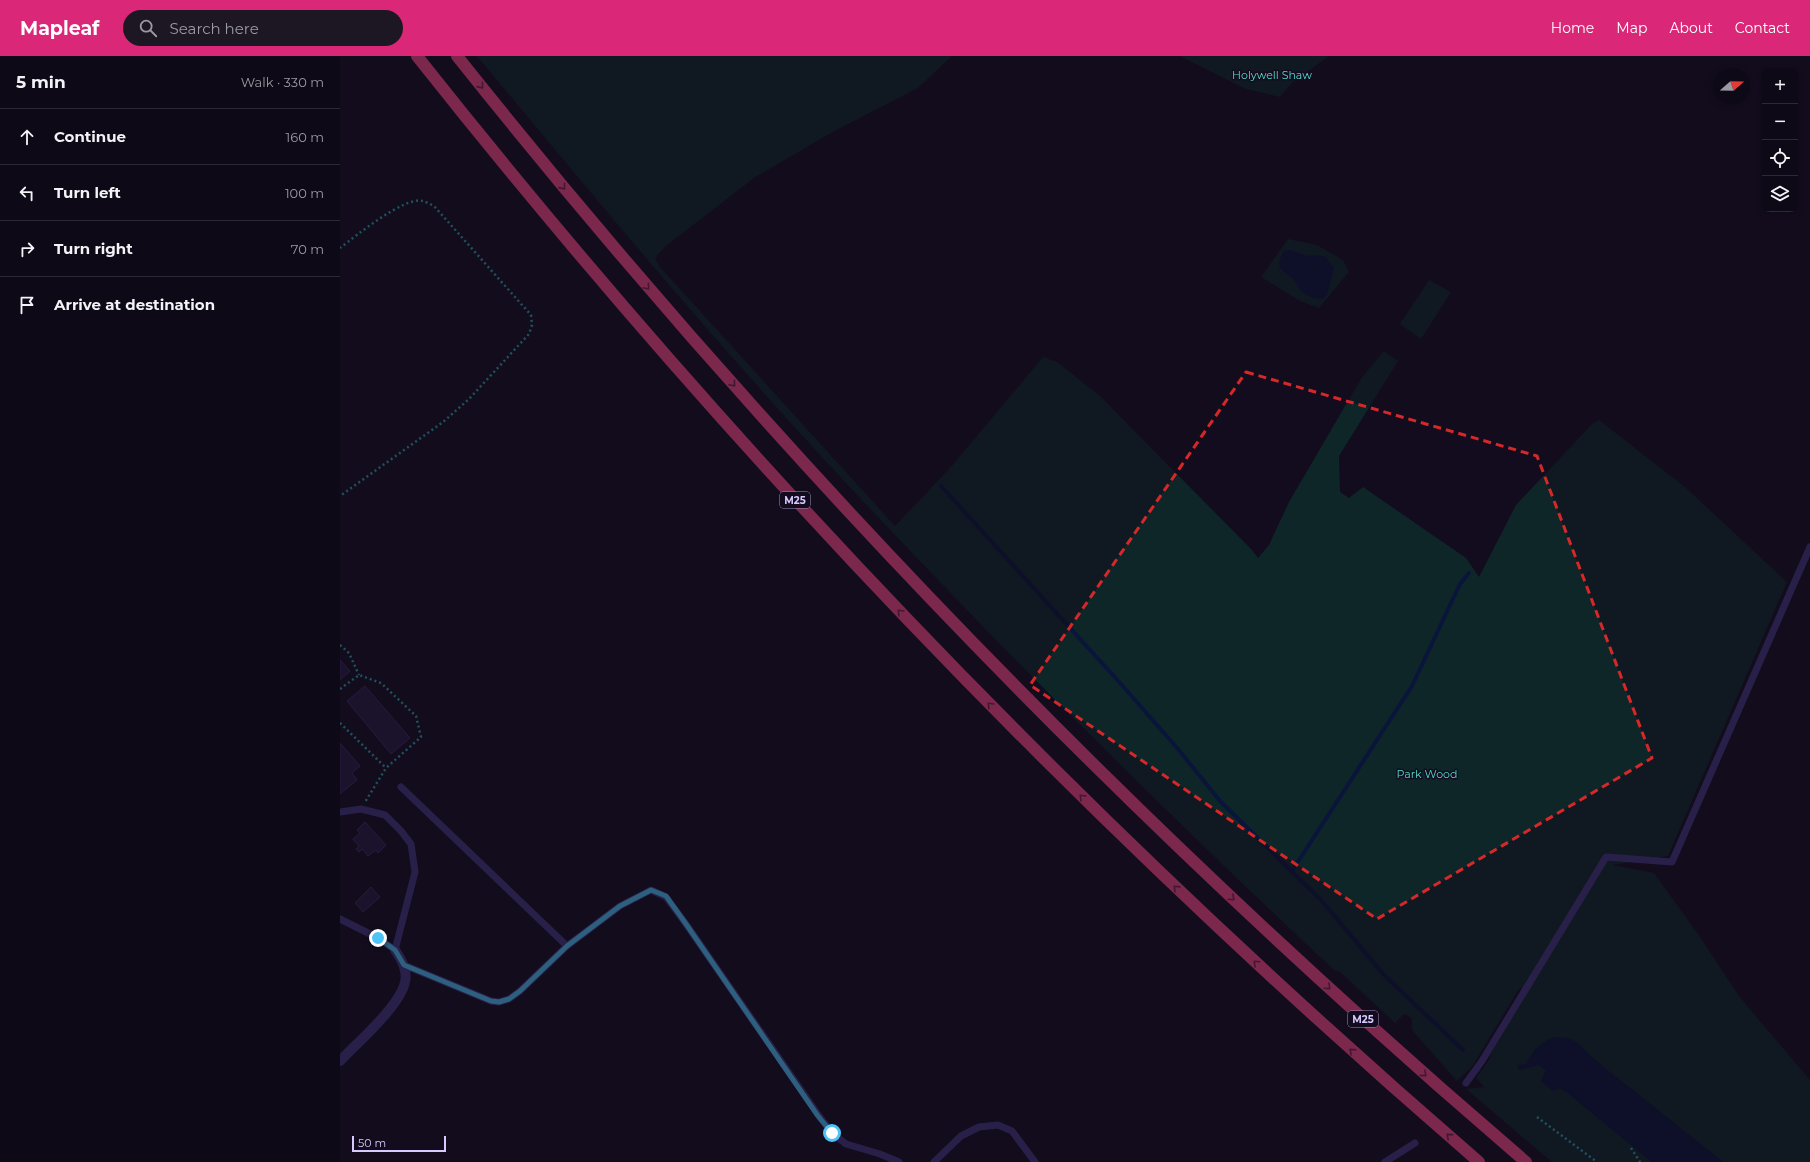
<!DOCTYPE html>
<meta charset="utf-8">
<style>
:root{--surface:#0e0916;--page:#1c1723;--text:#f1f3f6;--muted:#9b9aa1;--line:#2e2a35;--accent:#db2777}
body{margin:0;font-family:Montserrat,sans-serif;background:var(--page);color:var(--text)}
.controls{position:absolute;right:12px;top:12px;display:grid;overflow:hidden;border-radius:8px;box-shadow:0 2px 6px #0003}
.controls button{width:36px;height:36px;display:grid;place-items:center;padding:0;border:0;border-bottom:1px solid var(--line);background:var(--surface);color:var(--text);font:20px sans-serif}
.compass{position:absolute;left:1374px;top:12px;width:36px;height:36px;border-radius:50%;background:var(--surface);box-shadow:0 2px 6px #0003;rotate:70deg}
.scale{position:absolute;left:12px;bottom:10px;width:94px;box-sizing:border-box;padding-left:4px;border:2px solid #d7cafe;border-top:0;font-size:11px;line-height:14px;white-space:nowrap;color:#d7cafe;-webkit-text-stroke:3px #120c1e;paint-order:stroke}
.stop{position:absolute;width:12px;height:12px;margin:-9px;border:3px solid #4fc3f7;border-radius:50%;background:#fff}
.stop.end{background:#4fc3f7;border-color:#fff;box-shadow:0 1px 4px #0008}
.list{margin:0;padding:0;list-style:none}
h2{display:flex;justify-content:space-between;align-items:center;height:52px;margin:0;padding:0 16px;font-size:17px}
h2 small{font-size:13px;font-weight:400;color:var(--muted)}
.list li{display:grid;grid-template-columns:26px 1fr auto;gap:12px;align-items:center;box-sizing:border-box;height:56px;padding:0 16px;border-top:1px solid var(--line)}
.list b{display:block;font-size:15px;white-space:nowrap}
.list em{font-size:13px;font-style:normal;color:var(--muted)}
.icon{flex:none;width:22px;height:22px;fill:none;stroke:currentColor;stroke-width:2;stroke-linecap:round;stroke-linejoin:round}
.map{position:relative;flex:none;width:1470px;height:1106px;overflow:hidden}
header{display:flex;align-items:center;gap:24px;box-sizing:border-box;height:56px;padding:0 20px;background:var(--accent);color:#fff}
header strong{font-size:19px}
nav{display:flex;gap:22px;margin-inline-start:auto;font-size:14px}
.search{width:280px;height:36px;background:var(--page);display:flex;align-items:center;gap:10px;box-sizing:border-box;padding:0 14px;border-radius:22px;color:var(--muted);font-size:15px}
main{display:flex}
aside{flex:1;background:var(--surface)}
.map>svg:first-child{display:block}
.green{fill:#0f2628}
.water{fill:#09153a}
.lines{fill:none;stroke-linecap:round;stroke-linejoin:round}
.stream{stroke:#09153a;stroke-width:4}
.building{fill:#26193f;stroke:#402b6b}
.path{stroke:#2fa4ae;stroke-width:2.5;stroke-dasharray:2 3;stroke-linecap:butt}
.lane{stroke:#44387d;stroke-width:7}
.street{stroke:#44387d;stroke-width:10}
.highway{stroke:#fc4786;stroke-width:12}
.oneway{stroke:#7b274d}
.route{stroke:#4fc3f7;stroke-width:5}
.marked{fill:none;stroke:#d62828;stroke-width:3;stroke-dasharray:8 5;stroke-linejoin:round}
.labels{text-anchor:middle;stroke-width:3;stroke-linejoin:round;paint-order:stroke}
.shield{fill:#120c1e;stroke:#9c91bb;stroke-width:1}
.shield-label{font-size:10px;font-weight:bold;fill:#d7cafe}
.park-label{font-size:11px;fill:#58dccd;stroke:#120c1e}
</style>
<header>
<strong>Mapleaf</strong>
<div class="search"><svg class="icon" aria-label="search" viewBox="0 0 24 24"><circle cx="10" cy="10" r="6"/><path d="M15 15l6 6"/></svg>Search here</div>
<nav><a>Home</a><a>Map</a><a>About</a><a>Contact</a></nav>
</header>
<main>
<aside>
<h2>5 min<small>Walk · 330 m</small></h2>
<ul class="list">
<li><svg class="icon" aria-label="ahead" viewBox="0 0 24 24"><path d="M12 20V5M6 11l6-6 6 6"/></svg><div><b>Continue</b></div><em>160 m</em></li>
<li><svg class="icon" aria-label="left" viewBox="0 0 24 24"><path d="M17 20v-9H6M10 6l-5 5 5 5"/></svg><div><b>Turn left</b></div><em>100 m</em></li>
<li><svg class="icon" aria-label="right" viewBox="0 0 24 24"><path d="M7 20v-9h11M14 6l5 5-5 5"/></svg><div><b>Turn right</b></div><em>70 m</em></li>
<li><svg class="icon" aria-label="arrive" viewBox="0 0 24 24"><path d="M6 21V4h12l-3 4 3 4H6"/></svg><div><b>Arrive at destination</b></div></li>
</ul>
</aside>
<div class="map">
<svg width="1470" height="1106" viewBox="0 0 1470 1106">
<rect width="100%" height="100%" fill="#120c1e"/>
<g class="green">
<path d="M137 0H612L578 32 489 78 414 122 326 190 315 202 320 211 555 470 610 412 703 301 717 306 760 340 912 494 918 502 929 489 949 446 1022 321 1044 295 1058 305 999 400 1000 436 1009 442 1023 431 1126 502 1139 521 1176 449 1252 368 1259 364 1345 431 1447 526 1328 800 1273 809 1314 817 1358 878 1399 940 1470 1024V1106H1383L1256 1005 1236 986 1195 993 1186 1008 1200 1009 1206 1015 1201 1025 1220 1032 1229 1038 1312 1106H1212L1126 1033 1144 1031 1136 1022 1147 1007 1153 994 1193 927 1179 933 1132 1011 1117 1025 1072 974V962L1064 958 1055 967 1000 916 994 914C879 807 767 697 656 584 586 512 516 439 448 364 341 246 239 123 137 0Z"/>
<polygon points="840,0 989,0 952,27 940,41 906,33"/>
<polygon points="948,183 977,189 1003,204 1009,216 979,252 960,245 921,221"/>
<polygon points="1089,224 1111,236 1081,283 1060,268"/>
</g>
<g class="water">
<path d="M951 194 966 200 976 199 986 201 989 206 994 211 987 239 983 243C975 243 965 240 960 234 958 231 957 228 955 225 945 214 932 215 944 195Z"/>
<path d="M1213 981 1228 982 1236 986 1256 1005 1383 1106H1312L1229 1038 1220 1032 1213 1035 1201 1025 1206 1015 1200 1009 1179 1014 1177 1009 1186 1008C1193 995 1200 987 1213 981Z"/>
</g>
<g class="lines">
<g class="stream">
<polyline points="601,430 781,628 838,693 880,745 981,844 1044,919 1123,994"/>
<polyline points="952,815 1072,630 1120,528 1129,517"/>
</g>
</g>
<g class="building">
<polygon points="0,604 10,615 0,624"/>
<polygon points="25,630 70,682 51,698 7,645"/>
<polygon points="0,687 20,710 12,717 17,724 0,738"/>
<polygon points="25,766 46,789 38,797 36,794 28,800 22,793 19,796 16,793 19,790 13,783 20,777 17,774"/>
<polygon points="31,831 40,841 23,856 15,847"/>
</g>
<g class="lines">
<g class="path">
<path d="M0 192C16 180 64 140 83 145 86 146 90 148 94 150L191 259 192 269 189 278 129 343 103 366 0 440"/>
<polyline points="0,589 9,597 19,619"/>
<polyline points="0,633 19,619 41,627 76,660 81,681 46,712 25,746"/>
<polyline points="0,667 46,712"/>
<polyline points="1197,1061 1257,1106"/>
<polyline points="1291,1092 1300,1106"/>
</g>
<g class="lane">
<polyline points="61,731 227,890"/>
<polyline points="0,756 21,753 45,759 61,775 71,788 75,816 55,894 38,882 0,863"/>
<polyline points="64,909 151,945 159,946 169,943 180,935 227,890 280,850 311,834 326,841 346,868 479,1060 492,1077 506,1088 540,1098 559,1106"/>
<polyline points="1126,1027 1142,1005 1266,801 1332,806 1470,491"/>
<polyline points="594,1106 621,1080 639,1071 658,1069 672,1075 695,1106"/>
<polyline points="1045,1106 1075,1087"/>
</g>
<path class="street" d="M0 1005C18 986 60 950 65 926 68 914 61 903 55 894"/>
<g class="highway">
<path d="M77 0C395 402 751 771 1139 1106"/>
<path d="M117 0C437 402 796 772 1186 1106"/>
</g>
</g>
<defs><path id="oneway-chevron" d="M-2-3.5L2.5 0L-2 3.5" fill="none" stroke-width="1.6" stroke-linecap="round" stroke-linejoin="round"/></defs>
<g class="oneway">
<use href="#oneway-chevron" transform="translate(141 30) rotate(51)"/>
<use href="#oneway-chevron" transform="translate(223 131) rotate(51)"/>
<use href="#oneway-chevron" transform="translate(307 231) rotate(50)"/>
<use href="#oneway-chevron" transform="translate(393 328) rotate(49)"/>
<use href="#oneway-chevron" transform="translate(560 556) rotate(-134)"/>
<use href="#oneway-chevron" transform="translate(650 649) rotate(-135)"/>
<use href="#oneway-chevron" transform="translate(742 741) rotate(-135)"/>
<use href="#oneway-chevron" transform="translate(836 832) rotate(-136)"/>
<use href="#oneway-chevron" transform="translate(892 842) rotate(43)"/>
<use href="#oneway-chevron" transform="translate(916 907) rotate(-137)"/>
<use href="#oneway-chevron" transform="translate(988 931) rotate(42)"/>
<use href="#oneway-chevron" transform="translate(1012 995) rotate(-138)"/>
<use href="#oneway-chevron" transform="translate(1084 1018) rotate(41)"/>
<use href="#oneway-chevron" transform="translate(1109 1080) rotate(-139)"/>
</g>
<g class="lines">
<polyline class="route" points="38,882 55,894 64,909 151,945 159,946 169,943 180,935 227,890 280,850 311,834 326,840 346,868 478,1060 492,1077"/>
</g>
<path d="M0 0H1470V1106H0ZM906 316 1197 400 1312 702 1037 863 690 629Z" fill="#120c1e" fill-opacity=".55" fill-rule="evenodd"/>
<path class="marked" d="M906 316 1197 400 1312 702 1037 863 690 629Z"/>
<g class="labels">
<g class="shield">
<rect x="440" y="436" width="30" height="16" rx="3"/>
<rect x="1008" y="955" width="30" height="16" rx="3"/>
</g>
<g class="shield-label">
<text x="455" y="448">M25</text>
<text x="1023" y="967">M25</text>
</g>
<g class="park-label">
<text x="932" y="23">Holywell Shaw</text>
<text x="1087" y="722">Park Wood</text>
</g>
</g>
</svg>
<div class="controls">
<button>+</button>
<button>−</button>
<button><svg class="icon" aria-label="locate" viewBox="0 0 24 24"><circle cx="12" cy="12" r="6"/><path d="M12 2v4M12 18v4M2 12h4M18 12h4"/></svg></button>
<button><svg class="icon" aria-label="layers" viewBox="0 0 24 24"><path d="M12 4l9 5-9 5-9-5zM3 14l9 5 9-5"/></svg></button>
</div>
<svg class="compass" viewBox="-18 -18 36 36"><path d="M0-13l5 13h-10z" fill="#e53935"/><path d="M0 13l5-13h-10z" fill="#9b9aa1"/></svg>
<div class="scale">50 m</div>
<div class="stop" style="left:492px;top:1077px"></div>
<div class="stop end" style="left:38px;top:882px"></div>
</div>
</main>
